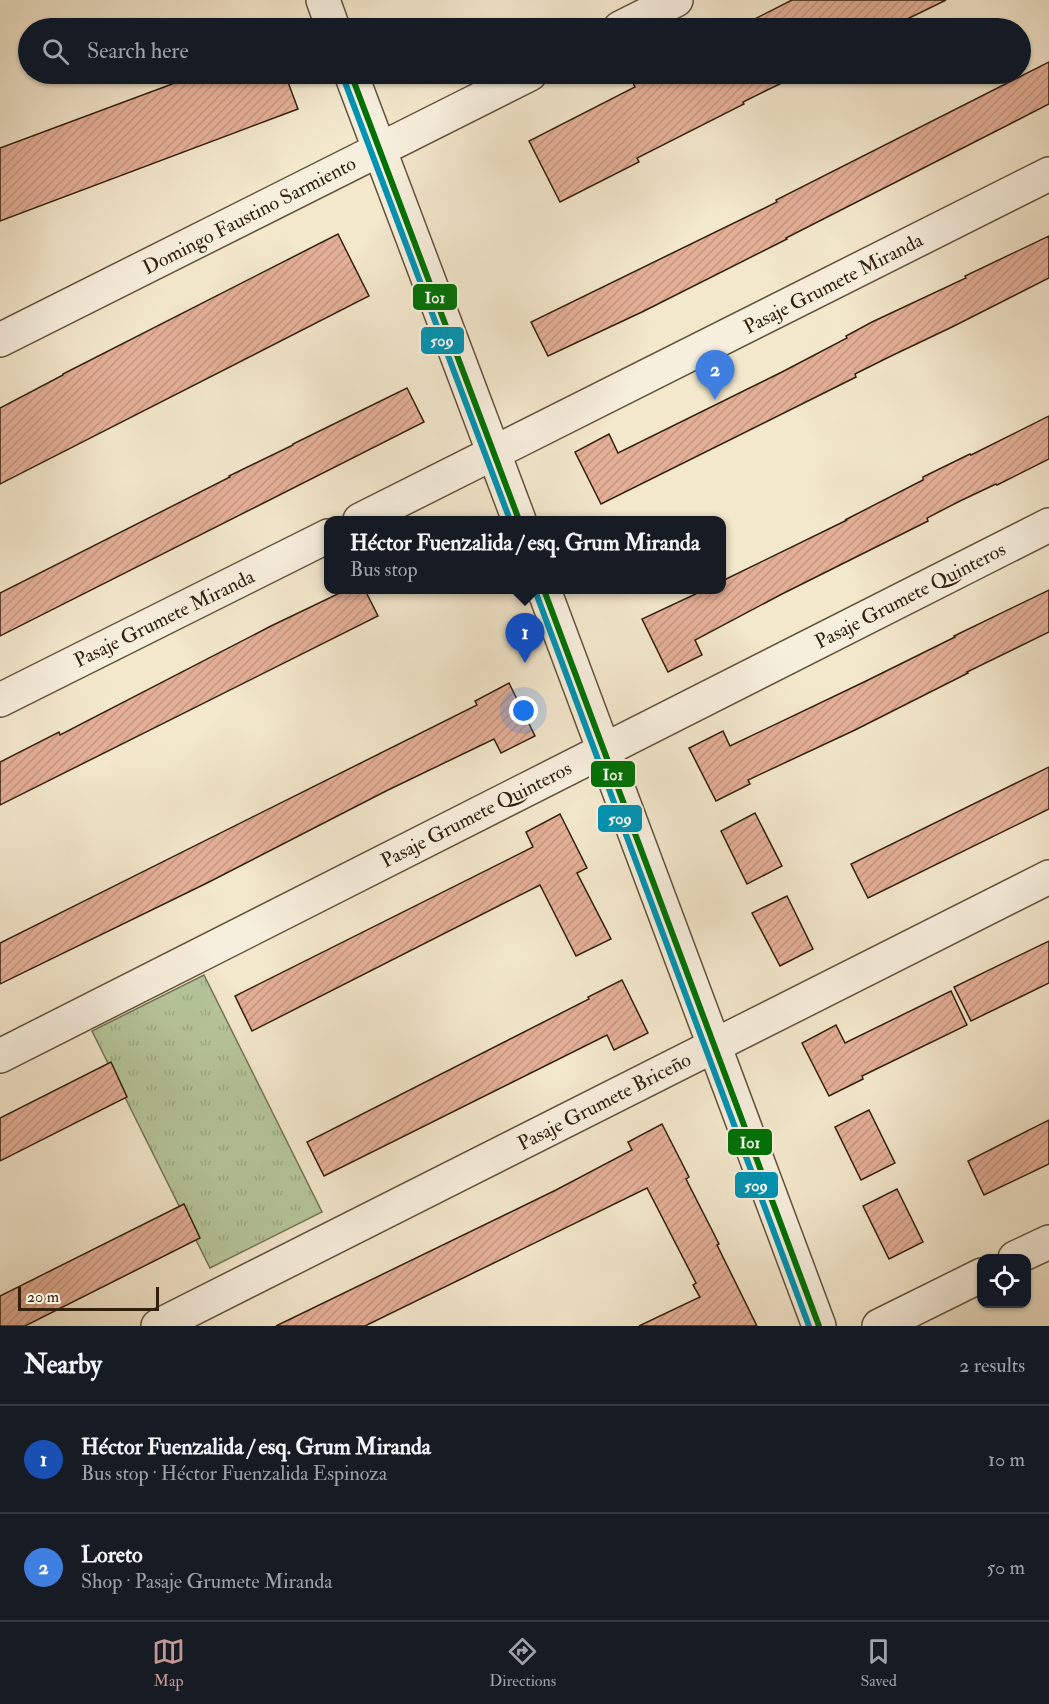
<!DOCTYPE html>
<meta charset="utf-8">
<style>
:root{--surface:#171b24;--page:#20242c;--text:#f1f3f6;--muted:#9ea1a6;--line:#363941;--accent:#c59692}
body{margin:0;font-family:"IM FELL Double Pica",serif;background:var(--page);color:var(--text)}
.controls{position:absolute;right:18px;bottom:18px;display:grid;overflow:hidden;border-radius:12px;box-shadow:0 2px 4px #0004}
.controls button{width:54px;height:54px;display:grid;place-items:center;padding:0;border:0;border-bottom:2px solid var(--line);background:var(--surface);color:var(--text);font:30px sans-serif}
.scale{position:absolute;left:18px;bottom:15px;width:141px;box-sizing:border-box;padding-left:6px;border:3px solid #32200b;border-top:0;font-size:16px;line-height:21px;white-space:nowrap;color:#32200b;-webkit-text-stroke:4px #f7efde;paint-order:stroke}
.you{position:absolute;left:524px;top:711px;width:21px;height:21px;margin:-15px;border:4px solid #fff;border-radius:50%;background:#1a73e8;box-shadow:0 0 0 9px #1a73e833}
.badge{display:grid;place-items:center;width:39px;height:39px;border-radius:50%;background:var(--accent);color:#fff;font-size:20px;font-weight:700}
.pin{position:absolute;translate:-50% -50px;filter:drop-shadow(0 2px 3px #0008)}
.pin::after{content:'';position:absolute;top:32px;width:21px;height:18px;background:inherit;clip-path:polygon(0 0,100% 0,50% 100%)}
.popup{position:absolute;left:324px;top:516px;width:402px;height:78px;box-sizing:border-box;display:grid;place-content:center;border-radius:12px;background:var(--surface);filter:drop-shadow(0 2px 4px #0005);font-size:20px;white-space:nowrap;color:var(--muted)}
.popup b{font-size:22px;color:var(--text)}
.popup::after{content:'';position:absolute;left:50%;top:100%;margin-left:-12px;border:12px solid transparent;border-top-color:var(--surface)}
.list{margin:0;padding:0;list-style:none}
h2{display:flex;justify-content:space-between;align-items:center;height:78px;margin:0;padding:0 24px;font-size:26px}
h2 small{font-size:20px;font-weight:400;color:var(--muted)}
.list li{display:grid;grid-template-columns:39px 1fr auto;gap:18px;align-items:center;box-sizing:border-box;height:108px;padding:0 24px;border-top:2px solid var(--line)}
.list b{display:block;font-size:22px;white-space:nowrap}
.list p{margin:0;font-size:20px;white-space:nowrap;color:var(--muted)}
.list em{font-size:20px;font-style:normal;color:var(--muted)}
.icon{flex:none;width:33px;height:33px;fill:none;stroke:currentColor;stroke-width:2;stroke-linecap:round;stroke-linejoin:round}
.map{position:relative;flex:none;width:1049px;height:1326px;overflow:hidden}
.search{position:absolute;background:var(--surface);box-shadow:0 2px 4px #0004;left:18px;right:18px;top:18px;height:66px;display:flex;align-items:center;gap:15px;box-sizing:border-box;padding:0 21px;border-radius:33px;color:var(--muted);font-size:22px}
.sheet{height:294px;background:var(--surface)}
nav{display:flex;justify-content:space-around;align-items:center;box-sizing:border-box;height:84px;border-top:2px solid var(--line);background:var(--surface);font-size:16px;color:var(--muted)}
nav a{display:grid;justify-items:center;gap:3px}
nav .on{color:var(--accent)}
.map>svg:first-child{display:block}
.grass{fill:url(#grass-tufts);stroke:#747353;stroke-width:1.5}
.building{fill:url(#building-hatch);stroke:#32200b;stroke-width:1.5}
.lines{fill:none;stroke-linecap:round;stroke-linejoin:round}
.street-casing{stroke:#62523b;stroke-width:36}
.street{stroke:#f7efde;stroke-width:33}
.bus-1-casing{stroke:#f7efde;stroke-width:10}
.bus-2-casing{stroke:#f7efde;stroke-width:10}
.bus-1{stroke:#007106;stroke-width:6}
.bus-2{stroke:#0093b3;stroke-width:6}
.labels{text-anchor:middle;stroke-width:4.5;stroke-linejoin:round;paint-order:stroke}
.street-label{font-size:20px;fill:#32200b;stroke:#f7efde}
.line-badge{stroke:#f7efde;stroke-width:2}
.badge-label{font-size:16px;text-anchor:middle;font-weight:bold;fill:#fff}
</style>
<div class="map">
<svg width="1049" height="1326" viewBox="0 0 1049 1326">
<defs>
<pattern id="grass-tufts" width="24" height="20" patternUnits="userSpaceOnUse" patternTransform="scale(1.5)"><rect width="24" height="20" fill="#b6c69b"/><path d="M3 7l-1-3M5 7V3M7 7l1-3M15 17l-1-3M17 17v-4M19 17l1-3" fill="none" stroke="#9daa84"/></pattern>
<pattern id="building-hatch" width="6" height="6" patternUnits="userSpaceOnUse" patternTransform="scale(1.5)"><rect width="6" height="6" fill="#e4af97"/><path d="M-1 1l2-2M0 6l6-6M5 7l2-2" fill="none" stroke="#c49681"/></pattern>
</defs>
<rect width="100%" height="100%" fill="#f3e7cc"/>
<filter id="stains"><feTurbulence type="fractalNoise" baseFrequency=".00333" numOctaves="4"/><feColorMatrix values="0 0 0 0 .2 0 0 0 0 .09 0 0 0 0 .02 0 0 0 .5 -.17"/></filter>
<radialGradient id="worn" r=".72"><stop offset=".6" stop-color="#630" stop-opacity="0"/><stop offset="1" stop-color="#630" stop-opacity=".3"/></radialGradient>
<polygon class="grass" points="204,975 322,1212 210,1268 92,1031"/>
<g class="building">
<polygon points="792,0 946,0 889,28 737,28"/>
<polygon points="1049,62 1049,104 786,238 787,239 642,312 548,356 531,322 777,202 776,200"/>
<polygon points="199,74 285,74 298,109 0,221 0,148"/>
<polygon points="651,74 800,74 743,102 744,104 637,158 639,162 560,202 529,141 635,87 633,83"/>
<polygon points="338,234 369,296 0,484 0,408 63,375 63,374"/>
<polygon points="1049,236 1049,278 952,327 889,357 855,374 856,377 601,504 575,452 609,434 618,453 782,372 847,338 846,336 872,322 966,278 965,276"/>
<polygon points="407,388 424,422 0,636 0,593 230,477 229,476 293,445 293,444"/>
<polygon points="1049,416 1049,459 997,485 996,484 960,501 927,518 928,521 782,594 695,640 702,655 668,672 642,619 704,590 722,590 722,581 847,520 845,520 923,480 923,477 970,454 971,455"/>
<polygon points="346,590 365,590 378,616 0,805 0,762 59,732 60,735 271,626"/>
<polygon points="1049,590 1049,632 967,672 968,673 855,730 748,780 750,784 716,801 689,748 723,731 730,746 864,682 955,637 954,636"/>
<polygon points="509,683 535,736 501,753 494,739 386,791 207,883 0,984 0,943 477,705 475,701"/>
<polygon points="1049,767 1049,809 868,898 851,864"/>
<polygon points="755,813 782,866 747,884 721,831"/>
<polygon points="560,814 587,868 577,873 611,939 576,956 540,885 252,1031 235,996 533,847 526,832"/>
<polygon points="787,896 813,949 780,966 752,913"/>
<polygon points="1049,941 1049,983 971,1021 954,987"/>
<polygon points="622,980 648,1033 614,1050 607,1035 324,1176 307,1142 589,999 588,997"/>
<polygon points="951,991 967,1025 862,1076 863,1079 829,1096 802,1043 836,1025 845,1043"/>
<polygon points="111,1062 127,1097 0,1161 0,1118"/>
<polygon points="869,1110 895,1163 861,1180 835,1127"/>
<polygon points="1049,1120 1049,1164 984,1195 968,1161"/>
<polygon points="662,1124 689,1177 686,1179 719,1244 717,1245 757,1326 639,1326 700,1297 693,1285 696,1283 647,1188 365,1326 276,1326 556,1190 632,1150 628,1142"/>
<polygon points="897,1189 923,1242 889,1259 863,1206"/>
<polygon points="184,1204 200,1238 25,1326 0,1326 0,1296"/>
</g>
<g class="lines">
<defs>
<g id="street">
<polyline points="323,0 333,28"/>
<polyline points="620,28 676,0"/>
<polyline points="351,74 519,520"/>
<polyline points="0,340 530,74"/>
<polyline points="360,520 1049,174"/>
<polyline points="544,590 819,1326"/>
<polyline points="0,700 328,536"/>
<polyline points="0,1056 1049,525"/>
<polyline points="1015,1258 1049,1242"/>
<polyline points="158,1326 1049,877"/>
<polyline points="879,1326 982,1275"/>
</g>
</defs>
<use href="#street" class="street-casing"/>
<use href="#street" class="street"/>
<defs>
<g id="bus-1">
<polyline points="351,74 519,520"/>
<polyline points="544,590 819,1326"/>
</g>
<g id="bus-2">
<polyline points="343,77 510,520"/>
<polyline points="536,593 809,1326"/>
</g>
</defs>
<use href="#bus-1" class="bus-1-casing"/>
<use href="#bus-2" class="bus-2-casing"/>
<use href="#bus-1" class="bus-1"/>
<use href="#bus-2" class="bus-2"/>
</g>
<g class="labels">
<g class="street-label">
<text transform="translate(249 215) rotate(-27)" y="7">Domingo Faustino Sarmiento</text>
<text transform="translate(833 283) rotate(-27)" y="7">Pasaje Grumete Miranda</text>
<text transform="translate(910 595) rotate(-27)" y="7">Pasaje Grumete Quinteros</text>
<text transform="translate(164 618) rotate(-26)" y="7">Pasaje Grumete Miranda</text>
<text transform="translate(476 814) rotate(-27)" y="7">Pasaje Grumete Quinteros</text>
<text transform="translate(604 1101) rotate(-27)" y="7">Pasaje Grumete Briceño</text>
</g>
</g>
<g class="line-badge">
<rect x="412" y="283" width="46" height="28" rx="6" fill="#007106"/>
<rect x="420" y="326" width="45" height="29" rx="6" fill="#0093b3"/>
<rect x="590" y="760" width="46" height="28" rx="6" fill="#007106"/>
<rect x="597" y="804" width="46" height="29" rx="6" fill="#0093b3"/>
<rect x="727" y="1128" width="46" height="28" rx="6" fill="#007106"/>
<rect x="734" y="1171" width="45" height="28" rx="6" fill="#0093b3"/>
</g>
<g class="badge-label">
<text x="435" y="303">I01</text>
<text x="442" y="346">509</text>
<text x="613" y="780">I01</text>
<text x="620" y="824">509</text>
<text x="750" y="1148">I01</text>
<text x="756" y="1191">509</text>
</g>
<rect width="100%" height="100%" filter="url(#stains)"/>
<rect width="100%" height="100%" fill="url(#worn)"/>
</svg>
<div class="controls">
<button><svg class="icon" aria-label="locate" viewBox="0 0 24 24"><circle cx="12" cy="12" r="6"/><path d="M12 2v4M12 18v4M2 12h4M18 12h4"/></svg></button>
</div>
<div class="scale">20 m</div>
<div class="you"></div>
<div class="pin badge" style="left:525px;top:663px;background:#1a4fb4">1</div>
<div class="popup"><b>Héctor Fuenzalida / esq. Grum Miranda</b>Bus stop</div>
<div class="pin badge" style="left:715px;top:400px;background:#3f7fe0">2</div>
<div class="search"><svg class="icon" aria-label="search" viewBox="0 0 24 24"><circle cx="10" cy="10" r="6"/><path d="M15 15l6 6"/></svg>Search here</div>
</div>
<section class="sheet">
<h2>Nearby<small>2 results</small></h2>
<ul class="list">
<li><span class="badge" style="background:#1a4fb4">1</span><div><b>Héctor Fuenzalida / esq. Grum Miranda</b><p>Bus stop · Héctor Fuenzalida Espinoza</p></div><em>10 m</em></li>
<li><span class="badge" style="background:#3f7fe0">2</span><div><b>Loreto</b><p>Shop · Pasaje Grumete Miranda</p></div><em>50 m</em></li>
</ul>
</section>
<nav>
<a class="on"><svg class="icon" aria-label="map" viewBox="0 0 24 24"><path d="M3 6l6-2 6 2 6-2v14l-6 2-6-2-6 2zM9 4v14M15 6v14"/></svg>Map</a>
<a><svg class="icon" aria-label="directions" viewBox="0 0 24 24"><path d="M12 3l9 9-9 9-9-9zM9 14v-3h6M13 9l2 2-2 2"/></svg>Directions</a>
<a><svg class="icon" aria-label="saved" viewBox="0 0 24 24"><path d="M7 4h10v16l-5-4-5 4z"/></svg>Saved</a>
</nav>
